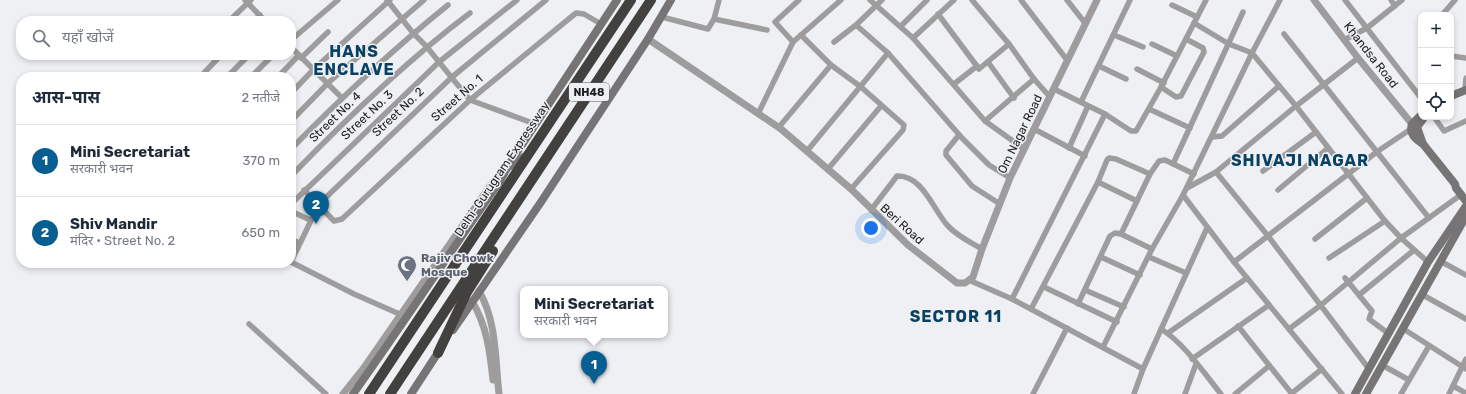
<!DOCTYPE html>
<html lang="hi">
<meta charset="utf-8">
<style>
:root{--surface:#fff;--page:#f6f6f7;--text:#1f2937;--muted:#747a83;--line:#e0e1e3;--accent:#075e90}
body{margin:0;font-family:Rubik,"Noto Sans Devanagari",sans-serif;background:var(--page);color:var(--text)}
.controls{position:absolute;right:12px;top:12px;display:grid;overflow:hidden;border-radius:8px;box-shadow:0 2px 6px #0003}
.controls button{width:36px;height:36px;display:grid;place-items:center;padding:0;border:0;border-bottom:1px solid var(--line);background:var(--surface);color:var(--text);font:20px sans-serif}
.you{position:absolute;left:871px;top:228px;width:14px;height:14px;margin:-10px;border:3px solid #fff;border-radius:50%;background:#1a73e8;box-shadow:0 0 0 6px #1a73e833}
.badge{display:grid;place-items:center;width:26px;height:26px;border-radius:50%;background:var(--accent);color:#fff;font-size:13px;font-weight:700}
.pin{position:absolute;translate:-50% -33px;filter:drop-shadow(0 1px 2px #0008)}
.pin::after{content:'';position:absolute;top:21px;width:14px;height:12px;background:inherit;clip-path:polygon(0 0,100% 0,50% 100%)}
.popup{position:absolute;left:520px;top:286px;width:148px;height:52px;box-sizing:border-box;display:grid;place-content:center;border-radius:8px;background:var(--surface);filter:drop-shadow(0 1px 3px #0005);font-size:13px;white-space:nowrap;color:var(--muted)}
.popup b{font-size:15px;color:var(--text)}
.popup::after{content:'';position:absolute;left:50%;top:100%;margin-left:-8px;border:8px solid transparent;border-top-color:var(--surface)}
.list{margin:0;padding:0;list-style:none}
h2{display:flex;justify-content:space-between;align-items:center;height:52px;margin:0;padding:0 16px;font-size:17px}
h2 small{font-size:13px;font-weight:400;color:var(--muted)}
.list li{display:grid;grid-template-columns:26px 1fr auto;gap:12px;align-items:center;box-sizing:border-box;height:72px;padding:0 16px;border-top:1px solid var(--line)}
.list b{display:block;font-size:15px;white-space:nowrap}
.list p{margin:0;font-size:13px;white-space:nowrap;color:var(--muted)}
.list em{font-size:13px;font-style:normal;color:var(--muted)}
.icon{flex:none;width:22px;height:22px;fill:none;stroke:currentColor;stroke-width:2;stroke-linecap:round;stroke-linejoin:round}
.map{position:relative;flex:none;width:1466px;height:394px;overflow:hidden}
.search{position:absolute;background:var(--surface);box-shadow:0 2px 6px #0003;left:16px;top:16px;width:280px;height:44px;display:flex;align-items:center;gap:10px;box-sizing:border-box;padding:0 14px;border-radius:16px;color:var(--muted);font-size:15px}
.panel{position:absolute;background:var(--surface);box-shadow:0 2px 6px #0003;left:16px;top:72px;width:280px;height:196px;border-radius:16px}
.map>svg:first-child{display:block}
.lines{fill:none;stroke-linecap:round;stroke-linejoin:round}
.minor{stroke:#9e9c9c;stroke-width:5.5}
.tertiary{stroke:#9e9c9c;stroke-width:7}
.secondary{stroke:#767474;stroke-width:8}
.motorway{stroke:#434040;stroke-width:10}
.labels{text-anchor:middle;stroke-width:3;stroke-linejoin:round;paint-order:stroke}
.shield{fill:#eef0f3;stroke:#5c5d5f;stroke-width:1}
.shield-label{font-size:11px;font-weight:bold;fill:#1d1e1f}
.street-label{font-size:12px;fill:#1d1e1f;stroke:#eef0f3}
.worship-label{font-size:12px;font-weight:bold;fill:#5b616d;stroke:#eef0f3;text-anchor:start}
.district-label{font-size:16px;font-weight:bold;letter-spacing:1px;fill:#094163;stroke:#eef0f3}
</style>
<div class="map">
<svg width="1466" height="394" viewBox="0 0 1466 394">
<rect width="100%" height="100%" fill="#eef0f3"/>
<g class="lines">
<g class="minor">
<polyline points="245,0 265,21"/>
<polyline points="387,0 413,33 426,46 470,100 535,124"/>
<polyline points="870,0 913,38 985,121 1024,149"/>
<polyline points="972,0 1009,44 1034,79 1050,97"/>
<polyline points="1021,0 1067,60"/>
<polyline points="1067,0 1085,23"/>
<polyline points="1345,0 1421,98"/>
<polyline points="1391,0 1395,6"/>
<polyline points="1172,5 1197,17"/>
<polyline points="938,14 979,69 1009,44"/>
<polyline points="1442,15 1455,0"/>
<polyline points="662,17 708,29 714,19 719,0"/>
<polyline points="714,19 767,30"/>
<polyline points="229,21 251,0"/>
<polyline points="254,21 260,15"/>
<polyline points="1194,23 1229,44 1252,53 1296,106 1385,221 1401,238 1428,262"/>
<polyline points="856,25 882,0"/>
<polyline points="901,26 927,0"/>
<polyline points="1284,34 1429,218"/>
<polyline points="801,35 831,65 861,87 904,125 903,130 851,189"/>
<polyline points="1114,35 1143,47"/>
<polyline points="913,38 954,0"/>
<polyline points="291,40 338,0"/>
<polyline points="1344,40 1367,28 1402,0"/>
<polyline points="793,42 775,22 799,0"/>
<polyline points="834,42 856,25 888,53 962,138 989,165 1010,178"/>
<polyline points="1152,44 1177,56"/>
<polyline points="291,47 342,98"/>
<polyline points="1451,56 1466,58"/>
<polyline points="301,58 328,32"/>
<polyline points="988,62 1014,98"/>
<polyline points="1099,66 1126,79"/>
<polyline points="1137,69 1164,83"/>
<polyline points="204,73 221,55"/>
<polyline points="227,77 249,55"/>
<polyline points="251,77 273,55"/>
<polyline points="278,77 299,55"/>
<polyline points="954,84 977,66"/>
<polyline points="1161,87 1176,97 1181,96 1204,52 1203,48 1186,39"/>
<polyline points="1054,89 1105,114 1131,131 1136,131 1161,87 1206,0"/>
<polyline points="1465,90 1466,78"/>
<polyline points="291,93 314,69 390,0"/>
<polyline points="1081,102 1130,0"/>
<polyline points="1149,109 1190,128"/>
<polyline points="758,114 793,42 841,0"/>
<polyline points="1434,117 1444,131 1466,121"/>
<polyline points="291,121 328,83 424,0"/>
<polyline points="985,121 1034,79"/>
<polyline points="779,127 831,65"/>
<polyline points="1034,129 1085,156"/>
<polyline points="959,135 946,151 946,155 972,186 1000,204"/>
<polyline points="1212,137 1222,136 1279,86"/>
<polyline points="1069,148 1088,106"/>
<path d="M291 149C341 98 392 50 448 5"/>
<polyline points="807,151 888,53"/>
<polyline points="1173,164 1243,12"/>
<polyline points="828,169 881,106"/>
<polyline points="1263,171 1316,132"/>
<polyline points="1216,172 1268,236 1369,369"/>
<path d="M291 176C347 118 405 62 470 13"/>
<polyline points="1098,182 1137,201"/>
<polyline points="1187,188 1216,172 1296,106 1358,58"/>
<polyline points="304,190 334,221 342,219 470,100 576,13 584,14 601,24"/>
<polyline points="1278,190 1328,148"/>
<polyline points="1183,195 1234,262 1342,394"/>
<polyline points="291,204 439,62 517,0"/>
<path d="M871 210 897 176C923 175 933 210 948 226 957 236 970 242 982 249"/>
<polyline points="291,211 310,220"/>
<polyline points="1121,234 1150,174 1159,161 1165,160 1194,174"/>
<polyline points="291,239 299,243"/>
<polyline points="1315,239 1367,198"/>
<polyline points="1101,257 1140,275"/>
<polyline points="1149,257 1186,273"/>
<polyline points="1329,258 1385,221"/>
<polyline points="1440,261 1466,275"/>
<polyline points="291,262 319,204 452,77 546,0"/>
<polyline points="291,262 354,294 404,316"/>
<polyline points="1234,262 1378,151 1411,129"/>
<polyline points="1345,278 1372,311 1369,319 1389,334"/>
<polyline points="971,281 1012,299 1143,369"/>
<polyline points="1044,287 1117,322"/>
<polyline points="1085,290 1124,307"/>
<polyline points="1421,294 1466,319"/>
<polyline points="1359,295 1414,250"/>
<polyline points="1012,299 1105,114"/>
<polyline points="1078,304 1110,236 1115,233 1121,234 1152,249"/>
<polyline points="1031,309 1098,182 1107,160 1109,158 1116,159 1150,174"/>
<polyline points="249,324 326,394"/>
<polyline points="1238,326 1292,394"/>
<polyline points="1402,328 1466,369"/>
<path d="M1161 329C1184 343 1204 373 1221 394"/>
<polyline points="1289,329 1321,305 1401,238 1462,194"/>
<polyline points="1168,333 1247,278"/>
<polyline points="1103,347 1152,249 1183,195 1252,53 1280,0"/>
<polyline points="1192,359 1269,305"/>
<polyline points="1382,365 1409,380"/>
<polyline points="1453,386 1466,393"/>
<polyline points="1033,394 1067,328"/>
<polyline points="1134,394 1143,369 1207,228"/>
<polyline points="1185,394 1196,364"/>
<polyline points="1235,394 1269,366"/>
<polyline points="1291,394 1322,369"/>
<polyline points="1401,394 1429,346"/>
<polyline points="1449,394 1466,359"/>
</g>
<g class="tertiary">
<polyline points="1314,0 1358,58 1412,124"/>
<polyline points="648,39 781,129 851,189 908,245 957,283 965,283 973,277 982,249 1010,178 1097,0"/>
<path d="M479 291C497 322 495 359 499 394"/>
<path d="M472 301C487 326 490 352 493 380"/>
<polyline points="343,394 363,369 490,186 503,173"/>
</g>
<g class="secondary">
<polyline points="1451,96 1466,90"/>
<path d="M1421 115 1412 124C1409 134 1415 139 1423 144L1455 184 1456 188 1466 201"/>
<polyline points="1423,119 1417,127 1423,144"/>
<polyline points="508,166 617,0"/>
<polyline points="453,330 541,202 648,39 671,0"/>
<path d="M353 394C403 324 450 252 500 181L507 168 527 155"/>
<polyline points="411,394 441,348"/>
<polyline points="1355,394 1428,262 1466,206"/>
<polyline points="1366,394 1466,216"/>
</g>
<g class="motorway">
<polyline points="438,353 467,292 493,251"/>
<polyline points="369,394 631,0"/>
<polyline points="390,394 651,0"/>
</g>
</g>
<defs>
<symbol id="mosque-pin" viewBox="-11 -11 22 30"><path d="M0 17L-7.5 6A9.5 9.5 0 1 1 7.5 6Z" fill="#6b7280" stroke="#eef0f3"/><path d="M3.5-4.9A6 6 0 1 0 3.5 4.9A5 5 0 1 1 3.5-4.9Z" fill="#fff"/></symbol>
</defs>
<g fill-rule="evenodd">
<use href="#mosque-pin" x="396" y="254" width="22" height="30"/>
</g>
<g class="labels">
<rect class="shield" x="569" y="83" width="40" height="18" rx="3"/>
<g class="shield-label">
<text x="589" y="96">NH48</text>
</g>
<g class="street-label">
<text transform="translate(1371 55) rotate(52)" y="4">Khandsa Road</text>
<text transform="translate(457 98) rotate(-41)" y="4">Street No. 1</text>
<text transform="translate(398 112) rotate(-43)" y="4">Street No. 2</text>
<text transform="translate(367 115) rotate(-43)" y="4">Street No. 3</text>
<text transform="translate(335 117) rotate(-44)" y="4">Street No. 4</text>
<text transform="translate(1020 134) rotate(-64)" y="4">Om Nagar Road</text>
<text transform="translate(502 169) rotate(-56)" y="4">Delhi-Gurugram Expressway</text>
<text transform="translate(902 224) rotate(42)" y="4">Beri Road</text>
</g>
<g class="worship-label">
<text x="421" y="262">Rajiv Chowk<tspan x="421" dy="14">Mosque</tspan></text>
</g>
<g class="district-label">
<text x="354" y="57">HANS<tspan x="354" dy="18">ENCLAVE</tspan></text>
<text x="1300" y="166">SHIVAJI NAGAR</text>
<text x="956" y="322">SECTOR 11</text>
</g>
</g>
</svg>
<div class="controls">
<button>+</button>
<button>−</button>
<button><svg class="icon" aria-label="locate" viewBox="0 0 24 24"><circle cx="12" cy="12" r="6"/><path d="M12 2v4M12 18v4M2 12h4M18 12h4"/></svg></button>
</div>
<div class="you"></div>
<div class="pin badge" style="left:594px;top:384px">1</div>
<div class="popup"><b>Mini Secretariat</b>सरकारी भवन</div>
<div class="pin badge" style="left:316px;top:224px">2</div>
<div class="search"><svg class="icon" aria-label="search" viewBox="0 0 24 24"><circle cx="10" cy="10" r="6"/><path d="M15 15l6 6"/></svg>यहाँ खोजें</div>
<section class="panel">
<h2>आस-पास<small>2 नतीजे</small></h2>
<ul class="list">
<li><span class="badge">1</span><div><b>Mini Secretariat</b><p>सरकारी भवन</p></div><em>370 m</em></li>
<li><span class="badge">2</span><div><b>Shiv Mandir</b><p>मंदिर · Street No. 2</p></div><em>650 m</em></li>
</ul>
</section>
</div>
